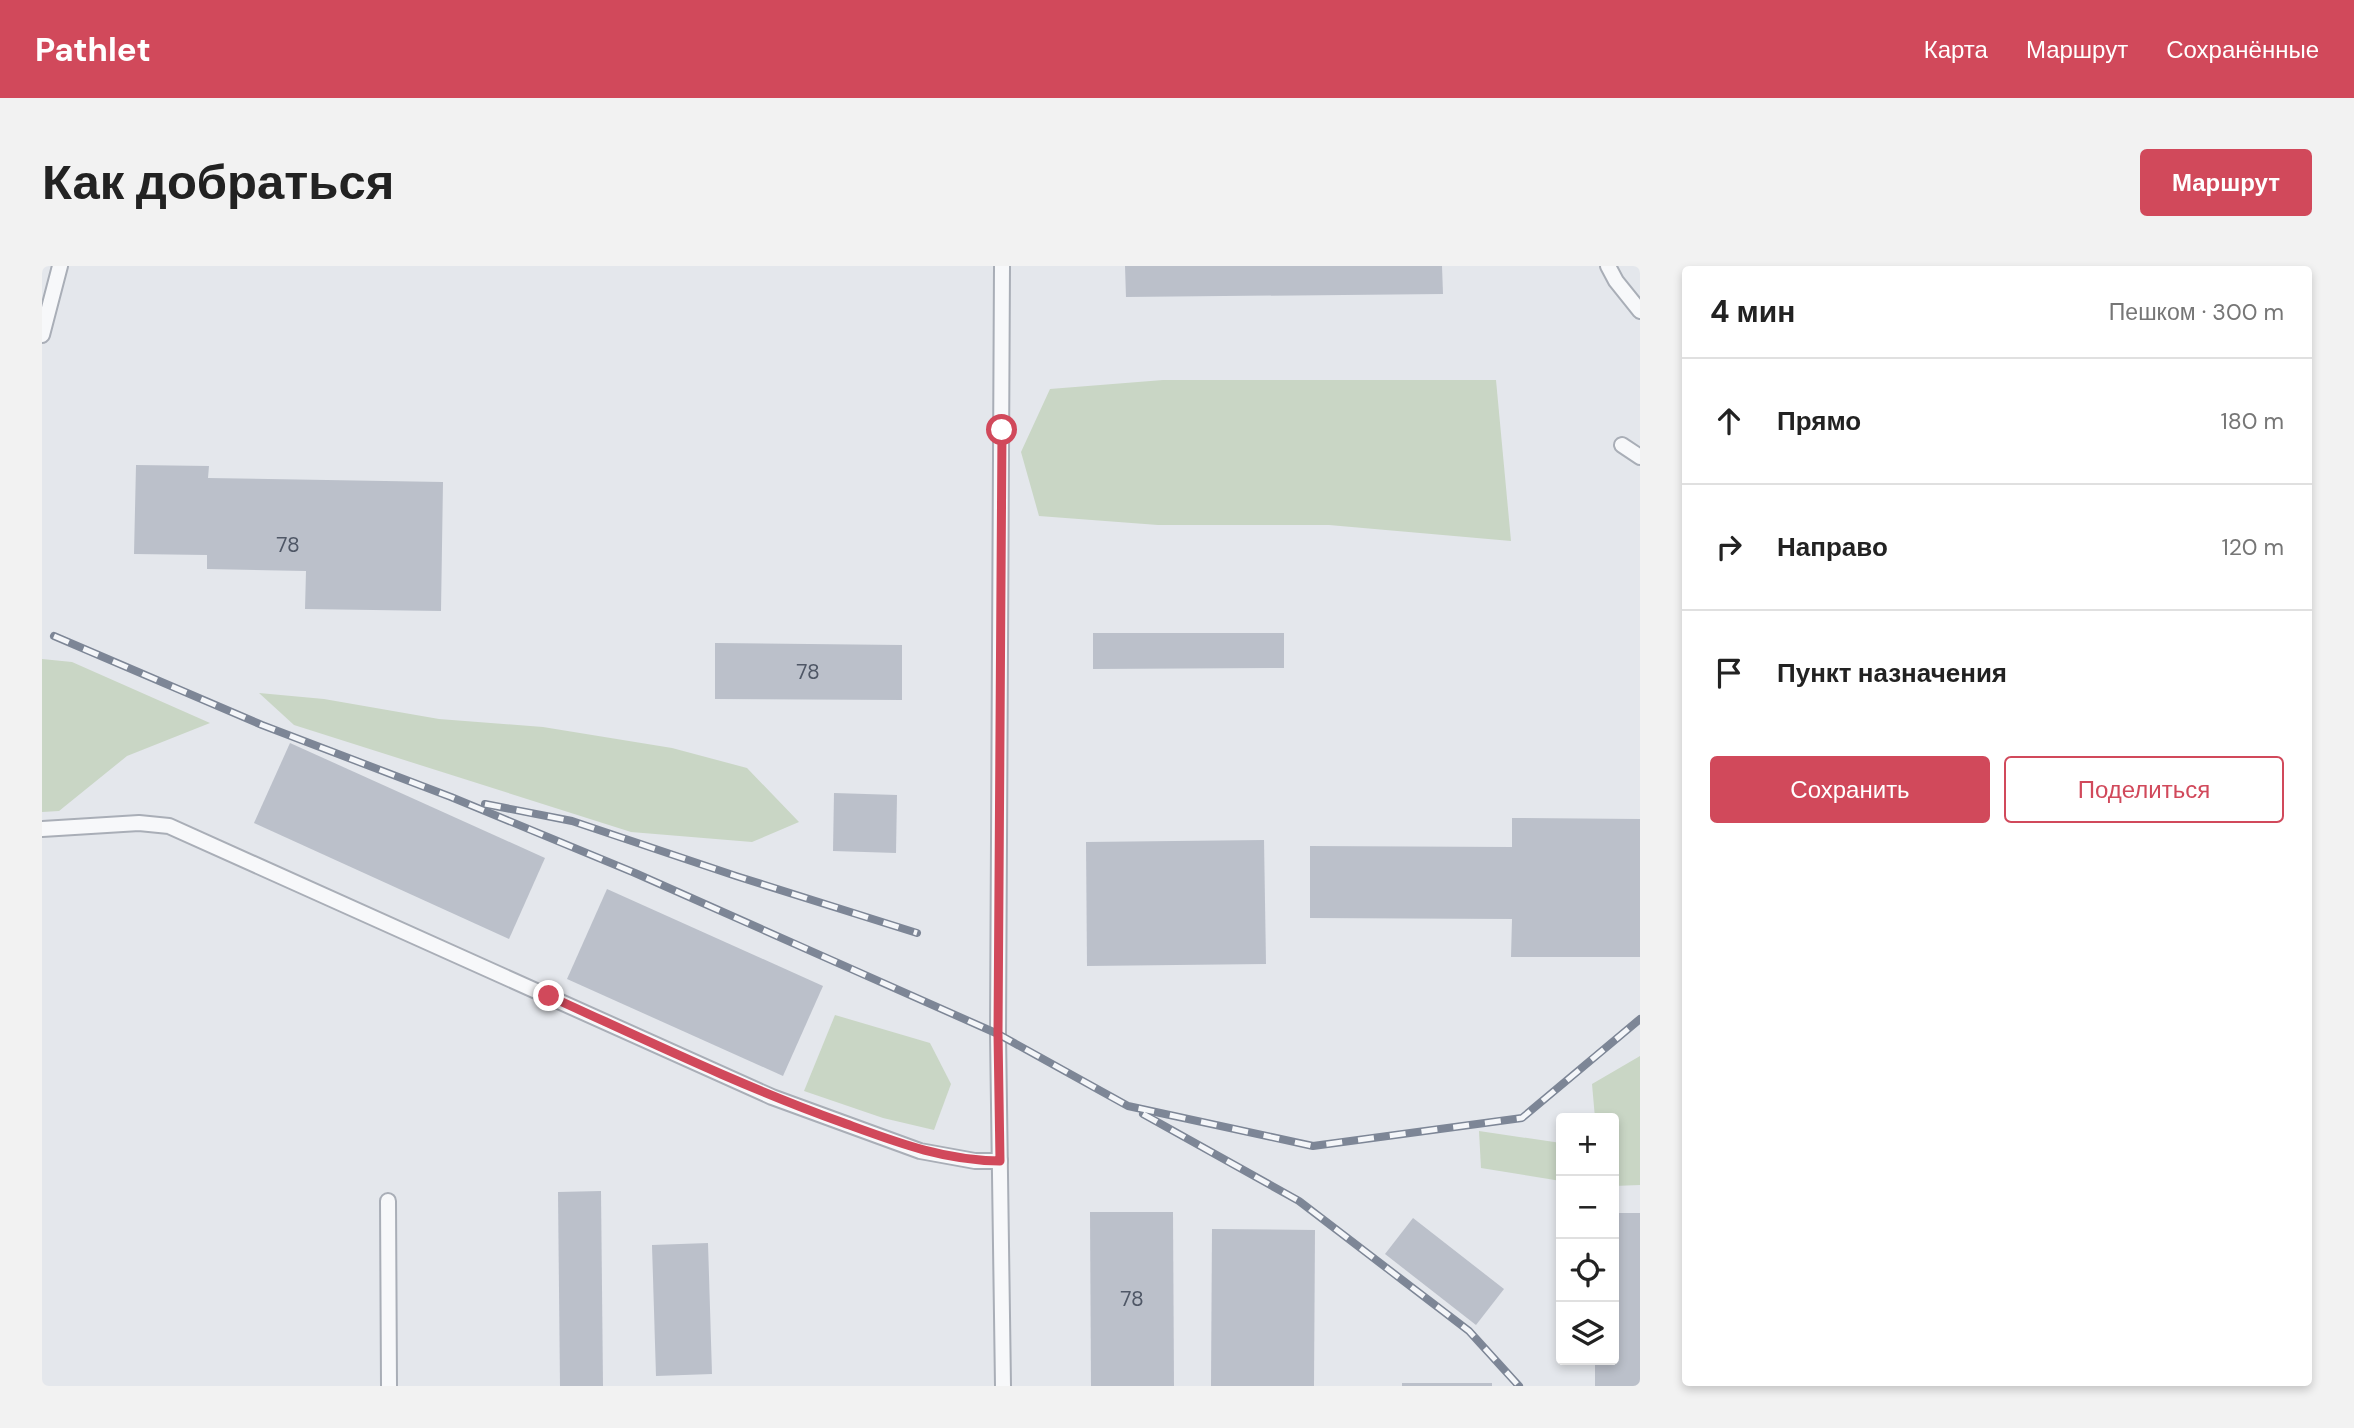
<!DOCTYPE html>
<html lang="ru">
<meta charset="utf-8">
<style>
:root{--surface:#fff;--page:#f2f2f2;--text:#222;--muted:#767676;--line:#e0e0e0;--accent:#d1495b}
body{margin:0;font-family:"DM Sans",sans-serif;background:var(--page);color:var(--text)}
.controls{position:absolute;right:21px;bottom:21px;display:grid;overflow:hidden;border-radius:7px;box-shadow:0 4px 10px #0003}
.controls button{width:63px;height:63px;display:grid;place-items:center;padding:0;border:0;border-bottom:2px solid var(--line);background:var(--surface);color:var(--text);font:35px sans-serif}
.stop{position:absolute;width:21px;height:21px;margin:-16px;border:5px solid #d1495b;border-radius:50%;background:#fff}
.stop.end{background:#d1495b;border-color:#fff;box-shadow:0 2px 7px #0008}
.list{margin:0;padding:0;list-style:none}
h2{display:flex;justify-content:space-between;align-items:center;height:91px;margin:0;padding:0 28px;font-size:30px}
h2 small{font-size:23px;font-weight:400;color:var(--muted)}
.list li{display:grid;grid-template-columns:46px 1fr auto;gap:21px;align-items:center;box-sizing:border-box;height:126px;padding:0 28px;border-top:2px solid var(--line)}
.list b{display:block;font-size:26px;white-space:nowrap}
.list em{font-size:23px;font-style:normal;color:var(--muted)}
.actions{display:flex;gap:14px;padding:21px 28px}
.actions a{flex:1;padding:16px 0;border:2px solid var(--accent);border-radius:7px;text-align:center;font-size:24px;color:var(--accent)}
.actions .main{background:var(--accent);color:#fff}
.icon{flex:none;width:38px;height:38px;fill:none;stroke:currentColor;stroke-width:2;stroke-linecap:round;stroke-linejoin:round}
.map{position:relative;flex:none;width:1598px;height:1120px;overflow:hidden;border-radius:7px}
header{display:flex;align-items:center;gap:42px;box-sizing:border-box;height:98px;padding:0 35px;background:var(--accent);color:#fff}
header strong{font-size:33px}
nav{display:flex;gap:38px;margin-inline-start:auto;font-size:24px}
.intro{display:flex;align-items:center;justify-content:space-between;box-sizing:border-box;height:168px;padding:0 42px}
h1{margin:0;font-size:49px}
.button{padding:18px 32px;border-radius:7px;background:var(--accent);color:#fff;font-size:24px;font-weight:700}
main{display:flex;gap:42px;padding:0 42px}
aside{flex:1;background:var(--surface);border-radius:7px;box-shadow:0 4px 10px #0003}
.map>svg:first-child{display:block}
.green{fill:#c9d6c5}
.building{fill:#bbc0ca}
.lines{fill:none;stroke-linecap:round;stroke-linejoin:round}
.service-casing{stroke:#a9aeb7;stroke-width:18}
.service{stroke:#f7f8fa;stroke-width:14}
.rail-casing{stroke:#7d8696;stroke-width:8}
.rail{stroke:#f4f6f9;stroke-width:5;stroke-dasharray:16;stroke-linecap:butt}
.route{stroke:#d1495b;stroke-width:9}
.labels{text-anchor:middle;stroke-width:5;stroke-linejoin:round;paint-order:stroke}
.number-label{font-size:21px;fill:#4f5766}
</style>
<header>
<strong>Pathlet</strong>
<nav><a>Карта</a><a>Маршрут</a><a>Сохранённые</a></nav>
</header>
<div class="intro"><h1>Как добраться</h1><a class="button">Маршрут</a></div>
<main>
<div class="map">
<svg width="1598" height="1120" viewBox="0 0 1598 1120">
<rect width="100%" height="100%" fill="#e4e7ec"/>
<g class="green">
<polygon points="1121,114 1454,114 1469,275 1287,259 1116,259 997,250 979,186 1008,123"/>
<polygon points="0,393 30,396 168,457 85,490 17,545 0,546"/>
<polygon points="217,427 282,433 397,453 501,461 630,482 705,502 757,556 710,576 589,566 252,459"/>
<polygon points="793,749 888,777 909,818 892,864 841,852 762,825"/>
<polygon points="1598,790 1598,919 1572,920 1572,852 1553,852 1550,818"/>
<polygon points="1437,865 1519,877 1519,915 1439,902"/>
</g>
<g class="building">
<polygon points="1083,0 1400,0 1401,28 1084,31"/>
<polygon points="94,199 167,200 166,212 401,216 399,345 263,343 264,305 165,303 165,289 92,288"/>
<polygon points="1051,367 1242,367 1242,402 1051,403"/>
<polygon points="673,377 860,379 860,434 673,433"/>
<polygon points="248,477 503,592 467,673 212,557"/>
<polygon points="792,527 855,529 854,587 791,585"/>
<polygon points="1470,552 1598,553 1598,691 1469,691 1470,653 1268,652 1268,580 1470,581"/>
<polygon points="1222,574 1224,698 1045,700 1044,576"/>
<polygon points="565,623 781,720 741,810 525,713"/>
<polygon points="559,925 561,1120 518,1120 516,926"/>
<polygon points="1048,946 1131,946 1132,1120 1049,1120"/>
<polygon points="1572,947 1598,947 1598,1120 1553,1120 1553,1094 1572,1094"/>
<polygon points="1371,952 1462,1023 1434,1059 1343,988"/>
<polygon points="1170,963 1273,964 1272,1120 1169,1120"/>
<polygon points="666,977 670,1108 614,1110 610,979"/>
<rect x="1360" y="1117" width="90" height="3"/>
</g>
<g class="lines">
<defs>
<g id="service">
<polyline points="960,0 956,768 961,1120"/>
<polyline points="1566,0 1574,15 1598,45"/>
<polyline points="0,69 18,0"/>
<polyline points="1580,179 1598,191"/>
<polyline points="0,563 97,557 127,560 730,831 878,885 933,895 958,895"/>
<polyline points="346,935 347,1120"/>
</g>
</defs>
<use href="#service" class="service-casing"/>
<use href="#service" class="service"/>
<defs>
<g id="rail">
<polyline points="12,370 220,459 409,531 593,607 956,768 1086,840 1271,880 1480,852 1598,753"/>
<polyline points="443,538 530,555 694,610 875,667"/>
<polyline points="1101,848 1257,935 1427,1065 1477,1120"/>
</g>
</defs>
<use href="#rail" class="rail-casing"/>
<use href="#rail" class="rail"/>
</g>
<g class="lines">
<path class="route" d="M507 730C604 774 699 820 799 856 854 876 899 894 958 895L956 768 960 164"/>
</g>
<g class="labels">
<g class="number-label">
<text x="246" y="286">78</text>
<text x="766" y="413">78</text>
<text x="1090" y="1040">78</text>
</g>
</g>
</svg>
<div class="controls">
<button>+</button>
<button>−</button>
<button><svg class="icon" aria-label="locate" viewBox="0 0 24 24"><circle cx="12" cy="12" r="6"/><path d="M12 2v4M12 18v4M2 12h4M18 12h4"/></svg></button>
<button><svg class="icon" aria-label="layers" viewBox="0 0 24 24"><path d="M12 4l9 5-9 5-9-5zM3 14l9 5 9-5"/></svg></button>
</div>
<div class="stop" style="left:960px;top:164px"></div>
<div class="stop end" style="left:507px;top:730px"></div>
</div>
<aside>
<h2>4 мин<small>Пешком · 300 m</small></h2>
<ul class="list">
<li><svg class="icon" aria-label="ahead" viewBox="0 0 24 24"><path d="M12 20V5M6 11l6-6 6 6"/></svg><div><b>Прямо</b></div><em>180 m</em></li>
<li><svg class="icon" aria-label="right" viewBox="0 0 24 24"><path d="M7 20v-9h11M14 6l5 5-5 5"/></svg><div><b>Направо</b></div><em>120 m</em></li>
<li><svg class="icon" aria-label="arrive" viewBox="0 0 24 24"><path d="M6 21V4h12l-3 4 3 4H6"/></svg><div><b>Пункт назначения</b></div></li>
</ul>
<div class="actions"><a class="main">Сохранить</a><a>Поделиться</a></div>
</aside>
</main>
